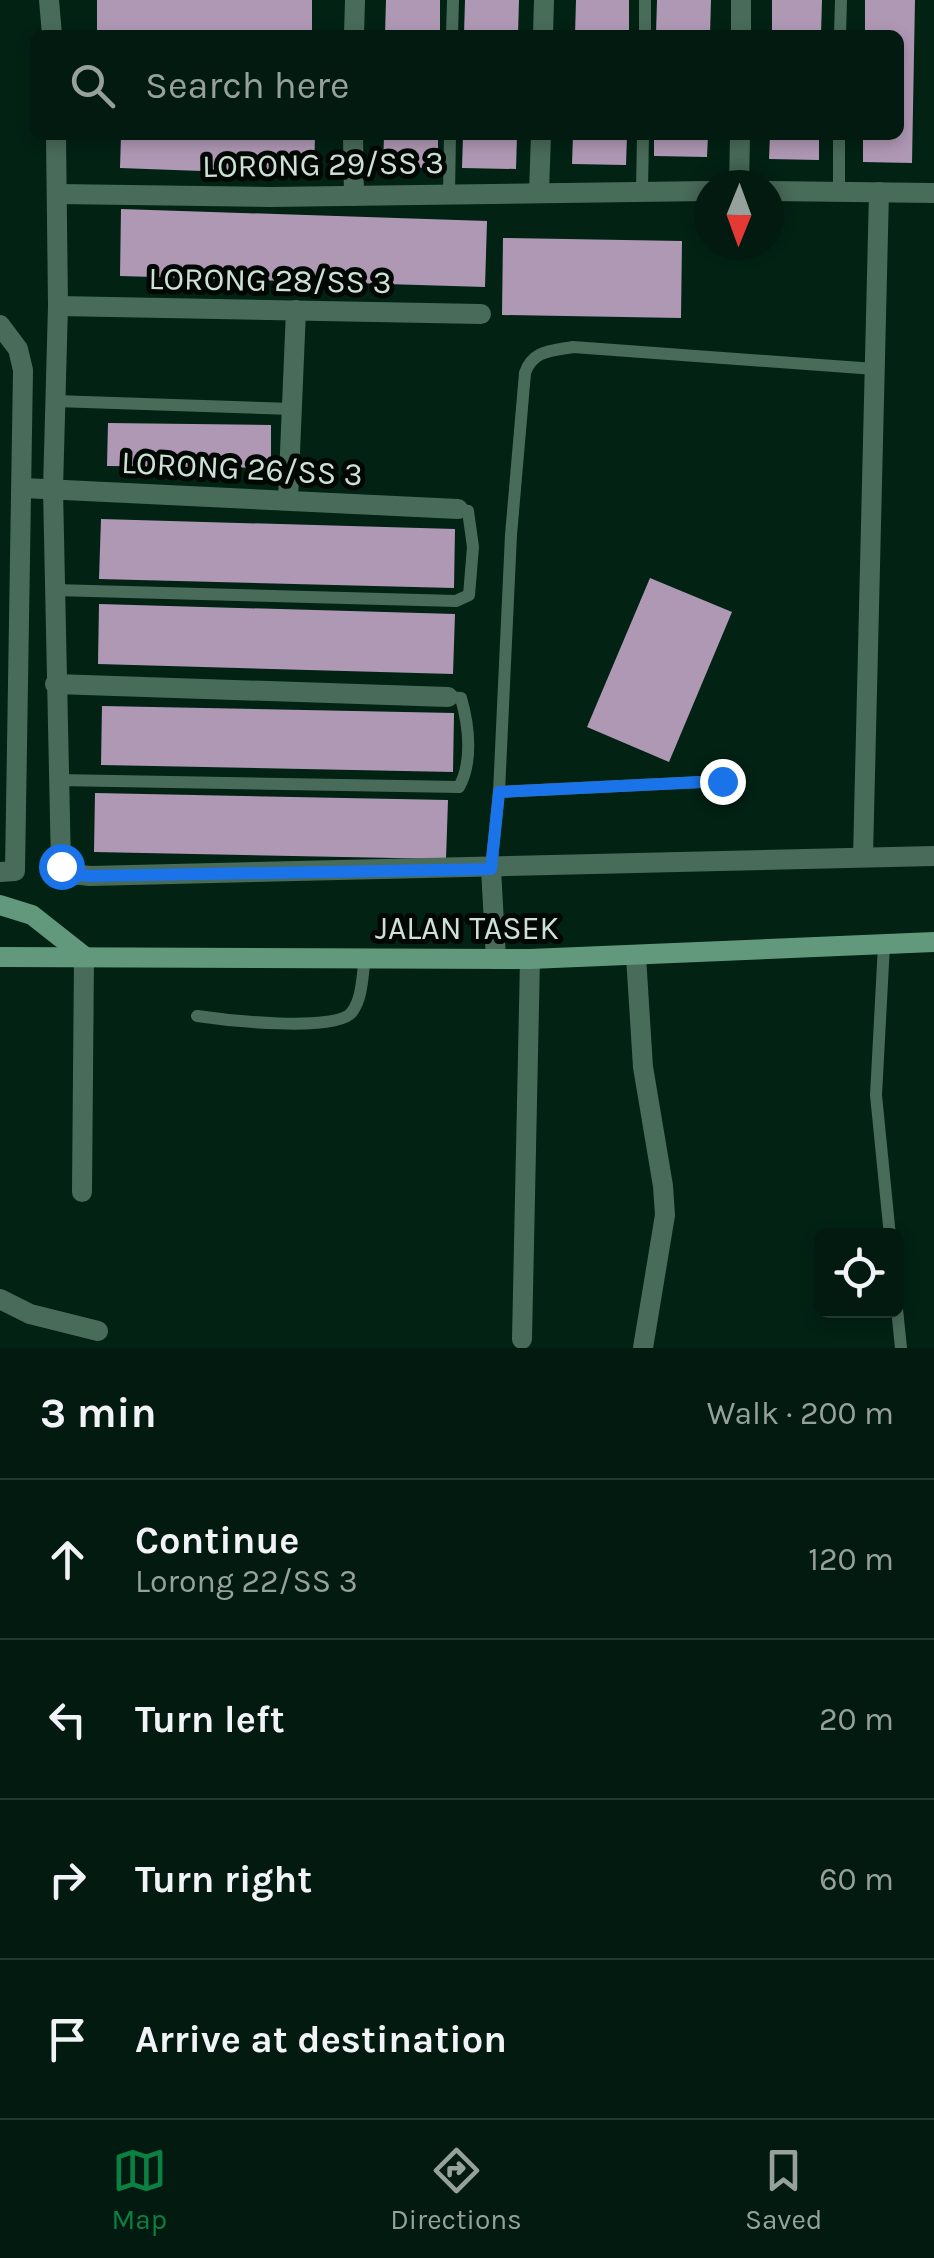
<!DOCTYPE html>
<meta charset="utf-8">
<style>
:root{--surface:#021a0f;--page:#10271d;--text:#f1f3f6;--muted:#96a19e;--line:#23382f;--accent:#0b8043}
body{margin:0;font-family:Karla,sans-serif;background:var(--page);color:var(--text)}
.controls{position:absolute;right:30px;bottom:30px;display:grid;overflow:hidden;border-radius:15px;box-shadow:0 5px 15px #0003}
.controls button{width:90px;height:90px;display:grid;place-items:center;padding:0;border:0;border-bottom:2px solid var(--line);background:var(--surface);color:var(--text);font:50px sans-serif}
.compass{position:absolute;left:694px;top:170px;width:90px;height:90px;border-radius:50%;background:var(--surface);box-shadow:0 5px 15px #0003;rotate:181deg}
.stop{position:absolute;width:30px;height:30px;margin:-22px;border:8px solid #1a73e8;border-radius:50%;background:#fff}
.stop.end{background:#1a73e8;border-color:#fff;box-shadow:0 2px 10px #0008}
.list{margin:0;padding:0;list-style:none}
h2{display:flex;justify-content:space-between;align-items:center;height:130px;margin:0;padding:0 40px;font-size:42px}
h2 small{font-size:32px;font-weight:400;color:var(--muted)}
.list li{display:grid;grid-template-columns:65px 1fr auto;gap:30px;align-items:center;box-sizing:border-box;height:160px;padding:0 40px;border-top:2px solid var(--line)}
.list b{display:block;font-size:38px;white-space:nowrap}
.list p{margin:0;font-size:32px;white-space:nowrap;color:var(--muted)}
.list em{font-size:32px;font-style:normal;color:var(--muted)}
.icon{flex:none;width:55px;height:55px;fill:none;stroke:currentColor;stroke-width:2;stroke-linecap:round;stroke-linejoin:round}
.map{position:relative;flex:none;width:934px;height:1348px;overflow:hidden}
.search{position:absolute;background:var(--surface);box-shadow:0 5px 15px #0003;left:30px;right:30px;top:30px;height:110px;display:flex;align-items:center;gap:25px;box-sizing:border-box;padding:0 35px;border-radius:15px;color:var(--muted);font-size:38px}
.sheet{height:770px;background:var(--surface)}
nav{display:flex;justify-content:space-around;align-items:center;box-sizing:border-box;height:140px;border-top:2px solid var(--line);background:var(--surface);font-size:28px;color:var(--muted)}
nav a{display:grid;justify-items:center;gap:5px}
nav .on{color:var(--accent)}
.map>svg:first-child{display:block}
.building{fill:#af98b4}
.lines{fill:none;stroke-linecap:round;stroke-linejoin:round}
.lane{stroke:#496b59;stroke-width:12}
.street{stroke:#496b59;stroke-width:20}
.secondary{stroke:#62997c;stroke-width:20}
.route{stroke:#1a73e8;stroke-width:12}
.labels{text-anchor:middle;stroke-width:10;stroke-linejoin:round;paint-order:stroke}
.street-label{font-size:32px;fill:#cfe1d6;stroke:#010804}
</style>
<div class="map">
<svg width="934" height="1348" viewBox="0 0 934 1348">
<rect width="100%" height="100%" fill="#022214"/>
<g class="building">
<rect x="97" y="0" width="215" height="35"/>
<polygon points="386,0 440,0 440,35 385,35"/>
<polygon points="465,0 519,0 518,35 464,35"/>
<polygon points="576,0 629,0 629,35 575,35"/>
<polygon points="657,0 711,0 710,35 656,35"/>
<polygon points="772,0 822,0 821,35 772,35"/>
<polygon points="865,0 915,0 912,163 863,162 863,135 899,135 899,35 865,35"/>
<polygon points="121,135 315,135 314,175 120,168"/>
<polygon points="384,135 438,135 438,168 383,167"/>
<polygon points="463,135 517,135 516,169 462,168"/>
<polygon points="573,135 627,135 626,165 572,164"/>
<polygon points="654,135 708,135 707,157 654,156"/>
<polygon points="770,135 819,135 819,160 769,159"/>
<polygon points="121,209 487,221 485,287 120,276"/>
<polygon points="503,238 682,241 681,318 502,315"/>
<polygon points="108,423 271,425 271,468 107,466"/>
<polygon points="101,519 455,529 454,588 99,579"/>
<polygon points="650,578 732,612 669,762 587,727"/>
<polygon points="99,604 455,614 453,674 98,664"/>
<polygon points="102,706 454,713 453,772 101,765"/>
<polygon points="95,793 448,800 446,859 94,852"/>
</g>
<g class="lines">
<g class="lane">
<polyline points="452,35 453,0"/>
<polyline points="645,35 645,0"/>
<polyline points="840,35 841,0"/>
<polyline points="642,191 643,135"/>
<polyline points="839,192 839,135"/>
<polyline points="449,193 450,135"/>
<polyline points="55,401 292,409"/>
<polyline points="54,590 456,601 469,595 473,547 468,511 458,509"/>
<path d="M57 780 459 787C473 762 469 726 461 698L448 697"/>
<polyline points="499,792 722,781"/>
<path d="M491 869 499 792 511 535 525 373C533 350 551 351 573 347L875 369"/>
<polyline points="884,945 876,1095 890,1236"/>
<path d="M197 1016C224 1020 337 1033 352 1012 363 997 362 975 365 958"/>
<polyline points="896,1299 901,1348"/>
</g>
<g class="street">
<polyline points="49,0 52,35"/>
<polyline points="354,35 355,0"/>
<polyline points="543,35 544,0"/>
<polyline points="741,35 741,0"/>
<polyline points="56,135 58,306 53,489 61,866 71,874 90,876 934,856"/>
<polyline points="353,135 354,196"/>
<polyline points="739,185 740,135"/>
<polyline points="769,191 934,193"/>
<polyline points="539,192 541,135"/>
<polyline points="58,194 270,197 709,191"/>
<polyline points="58,306 481,314"/>
<polyline points="0,325 18,349 23,370 15,871 0,872"/>
<polyline points="23,488 458,509"/>
<polyline points="288,500 296,310"/>
<polyline points="55,684 448,697"/>
<polyline points="863,857 879,192"/>
<polyline points="491,869 496,959"/>
<polyline points="636,956 643,1067 663,1186 665,1215 643,1348"/>
<polyline points="82,1192 84,956"/>
<polyline points="0,1299 30,1314 98,1331"/>
<polyline points="522,1339 530,959"/>
</g>
<g class="secondary">
<polyline points="0,905 32,915 84,956"/>
<polyline points="0,957 530,959 934,942"/>
</g>
</g>
<g class="lines">
<polyline class="route" points="61,866 71,874 90,876 491,869 499,792 722,781"/>
</g>
<g class="labels">
<g class="street-label">
<text transform="translate(323 164) rotate(-1)" y="11">LORONG 29/SS 3</text>
<text transform="translate(270 280) rotate(1)" y="11">LORONG 28/SS 3</text>
<text transform="translate(242 468) rotate(3)" y="11">LORONG 26/SS 3</text>
<text x="467" y="939">JALAN TASEK</text>
</g>
</g>
</svg>
<div class="controls">
<button><svg class="icon" aria-label="locate" viewBox="0 0 24 24"><circle cx="12" cy="12" r="6"/><path d="M12 2v4M12 18v4M2 12h4M18 12h4"/></svg></button>
</div>
<svg class="compass" viewBox="-18 -18 36 36"><path d="M0-13l5 13h-10z" fill="#e53935"/><path d="M0 13l5-13h-10z" fill="#96a19e"/></svg>
<div class="stop" style="left:61px;top:866px"></div>
<div class="stop end" style="left:722px;top:781px"></div>
<div class="search"><svg class="icon" aria-label="search" viewBox="0 0 24 24"><circle cx="10" cy="10" r="6"/><path d="M15 15l6 6"/></svg>Search here</div>
</div>
<section class="sheet">
<h2>3 min<small>Walk · 200 m</small></h2>
<ul class="list">
<li><svg class="icon" aria-label="ahead" viewBox="0 0 24 24"><path d="M12 20V5M6 11l6-6 6 6"/></svg><div><b>Continue</b><p>Lorong 22/SS 3</p></div><em>120 m</em></li>
<li><svg class="icon" aria-label="left" viewBox="0 0 24 24"><path d="M17 20v-9H6M10 6l-5 5 5 5"/></svg><div><b>Turn left</b></div><em>20 m</em></li>
<li><svg class="icon" aria-label="right" viewBox="0 0 24 24"><path d="M7 20v-9h11M14 6l5 5-5 5"/></svg><div><b>Turn right</b></div><em>60 m</em></li>
<li><svg class="icon" aria-label="arrive" viewBox="0 0 24 24"><path d="M6 21V4h12l-3 4 3 4H6"/></svg><div><b>Arrive at destination</b></div></li>
</ul>
</section>
<nav>
<a class="on"><svg class="icon" aria-label="map" viewBox="0 0 24 24"><path d="M3 6l6-2 6 2 6-2v14l-6 2-6-2-6 2zM9 4v14M15 6v14"/></svg>Map</a>
<a><svg class="icon" aria-label="directions" viewBox="0 0 24 24"><path d="M12 3l9 9-9 9-9-9zM9 14v-3h6M13 9l2 2-2 2"/></svg>Directions</a>
<a><svg class="icon" aria-label="saved" viewBox="0 0 24 24"><path d="M7 4h10v16l-5-4-5 4z"/></svg>Saved</a>
</nav>
